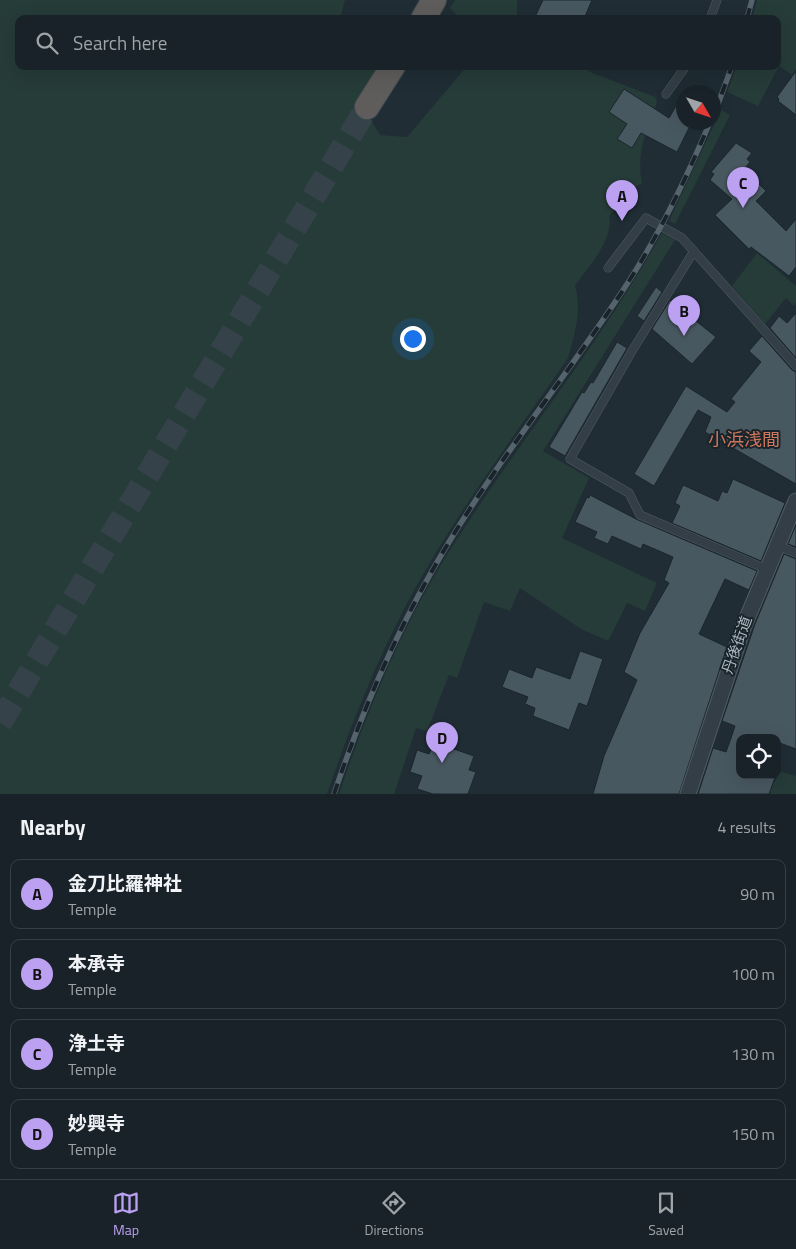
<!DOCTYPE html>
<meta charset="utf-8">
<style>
:root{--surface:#182228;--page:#212a30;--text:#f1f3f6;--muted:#9fa4a8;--line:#363f45;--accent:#bca0f2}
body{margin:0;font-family:"Titillium Web","Noto Sans JP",sans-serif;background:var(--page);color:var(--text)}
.controls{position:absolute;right:15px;bottom:15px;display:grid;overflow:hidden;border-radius:10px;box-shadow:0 5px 20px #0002}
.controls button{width:45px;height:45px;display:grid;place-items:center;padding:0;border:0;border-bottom:1px solid var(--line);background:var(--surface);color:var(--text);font:25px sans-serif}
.compass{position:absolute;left:676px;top:85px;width:45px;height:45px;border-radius:50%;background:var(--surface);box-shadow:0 5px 20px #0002;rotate:129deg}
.you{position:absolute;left:412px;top:338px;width:18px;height:18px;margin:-12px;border:4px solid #fff;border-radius:50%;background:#1a73e8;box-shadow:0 0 0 8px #1a73e833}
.badge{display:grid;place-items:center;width:32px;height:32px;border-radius:50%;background:var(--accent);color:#111;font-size:16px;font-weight:700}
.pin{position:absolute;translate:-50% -41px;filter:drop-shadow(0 1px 2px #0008)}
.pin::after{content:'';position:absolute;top:26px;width:18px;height:15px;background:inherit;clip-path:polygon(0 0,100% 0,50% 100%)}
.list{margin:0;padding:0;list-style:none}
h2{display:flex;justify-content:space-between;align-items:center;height:65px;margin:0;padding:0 20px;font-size:21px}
h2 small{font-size:16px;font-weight:400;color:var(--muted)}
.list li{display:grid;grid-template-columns:32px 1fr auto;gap:15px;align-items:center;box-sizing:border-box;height:70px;margin:0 10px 10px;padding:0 10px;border:1px solid var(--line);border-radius:10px}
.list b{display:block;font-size:19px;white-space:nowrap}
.list p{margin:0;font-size:16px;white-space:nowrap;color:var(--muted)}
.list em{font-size:16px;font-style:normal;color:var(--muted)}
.icon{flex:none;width:28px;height:28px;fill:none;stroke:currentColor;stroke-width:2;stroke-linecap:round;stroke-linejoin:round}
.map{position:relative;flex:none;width:796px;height:794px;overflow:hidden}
.search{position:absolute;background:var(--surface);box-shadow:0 5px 20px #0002;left:15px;right:15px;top:15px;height:55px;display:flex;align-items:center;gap:12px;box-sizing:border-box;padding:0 18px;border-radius:10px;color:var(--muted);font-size:19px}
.sheet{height:385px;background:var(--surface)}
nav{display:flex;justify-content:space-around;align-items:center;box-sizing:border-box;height:70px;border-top:1px solid var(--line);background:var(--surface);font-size:14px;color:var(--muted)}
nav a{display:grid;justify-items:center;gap:2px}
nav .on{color:var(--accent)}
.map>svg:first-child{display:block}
.green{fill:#263c38}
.building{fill:#485861;stroke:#1b252c}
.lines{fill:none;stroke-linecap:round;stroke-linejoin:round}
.trunk-tunnel{stroke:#35424a;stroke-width:24;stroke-dasharray:24 12;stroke-linecap:butt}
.service-casing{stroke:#515c64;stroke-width:9}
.minor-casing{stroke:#515c64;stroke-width:17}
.trunk-casing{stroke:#3e4950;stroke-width:26}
.service{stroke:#333e46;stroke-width:8}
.minor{stroke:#333e46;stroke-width:15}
.trunk{stroke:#5e5d5b;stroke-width:24}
.rail-casing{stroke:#55636d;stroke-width:5.5}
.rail{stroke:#19232a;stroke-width:4;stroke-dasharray:11;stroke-linecap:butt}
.labels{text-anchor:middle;stroke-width:4;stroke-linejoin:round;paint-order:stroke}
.street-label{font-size:15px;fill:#adbac3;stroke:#19232a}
.quarter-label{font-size:18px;fill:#ce785d;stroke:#19232a}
</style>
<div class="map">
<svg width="796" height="794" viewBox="0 0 796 794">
<rect width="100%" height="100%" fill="#202d35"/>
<g class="green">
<path d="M0 0H345L340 19H19V66H378L359 101 380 135 407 137 467 66H582L590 72 655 97 657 102C646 133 636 150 642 183L634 188 628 203H620L609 216C614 239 589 267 575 285 582 311 575 333 568 358 526 419 481 480 442 543 393 620 357 707 327 794H0Z"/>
<polygon points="455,0 517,0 517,19 461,19 450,8"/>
<polygon points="757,0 796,0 796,69 792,75 779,66 758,106 727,92 737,66 777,66 777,19 752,19"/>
<polygon points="721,110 730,115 675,224 669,221"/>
<path d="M662 233 675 240 543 451 589 478 562 538 657 583 645 611 627 603 608 641 581 629 520 588 510 611 484 602 457 678 449 675 427 731 416 728 394 794H339C368 709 403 623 452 547 519 441 601 343 662 233Z"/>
<polygon points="757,253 796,286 796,303 794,306 786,298 765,324 732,286"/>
<polygon points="779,771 796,776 796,794 754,794 758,776 775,782"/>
</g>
<g class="building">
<polygon points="543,0 592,0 584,19 534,19"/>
<polygon points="796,71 796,115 778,101 779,99 777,97"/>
<polygon points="624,89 669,118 684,92 684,122 692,122 677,152 641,133 632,148 617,139 627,124 609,112"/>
<polygon points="736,143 752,153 747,159 750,162 744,169 766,191 756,201 786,231 796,219 796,267 789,276 751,247 749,249 715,215 732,199 710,180 714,174 711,172"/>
<polygon points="656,287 662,292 644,321 637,316"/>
<polygon points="670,300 716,337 692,364 652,329"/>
<polygon points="796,313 796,358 770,328 779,316 787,323"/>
<polygon points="762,336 792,370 796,372 796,484 705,432 711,417 698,410 654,486 634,474 686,386 727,412 735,402 731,399 761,362 749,351"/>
<polygon points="617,342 627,348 565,456 549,447 582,392 584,393 591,382 593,383"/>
<polygon points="733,479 785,503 761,561 672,523 680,506 675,503 683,485 718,501 722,491 727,493"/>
<polygon points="590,495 638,520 757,571 749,590 725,579 699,634 727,647 679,794 593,794 604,756 637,680 624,672 640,633 669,583 664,580 673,557 643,544 641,549 612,536 608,544 594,538 597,532 575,522 587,497 589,498"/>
<polygon points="796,525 796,547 788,544"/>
<polygon points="784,554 796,559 796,749 777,742 777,738 740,738 740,775 776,775 769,794 698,794 713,748 726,752 731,738 735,726 722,721 755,624"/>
<polygon points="580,651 603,659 587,706 579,703 569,730 533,716 535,708 525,704 528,697 502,687 509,669 532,678 536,667 570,679"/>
<polygon points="434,742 474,756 469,770 476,772 468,794 433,794 417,789 422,776 410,772 417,750 429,754"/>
</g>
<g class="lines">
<polyline class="trunk-tunnel" points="0,723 367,107"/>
<defs>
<g id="service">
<polyline points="710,19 717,0"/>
<polyline points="666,94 686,66"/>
<polyline points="694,251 632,351 570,459 629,493 640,515 766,569"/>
<polyline points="608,268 646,218 682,238 796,366"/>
<polyline points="776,545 796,553"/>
</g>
<polyline id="minor" points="688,794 743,628 796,501"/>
<g id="trunk">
<polyline points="423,19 434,0"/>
<polyline points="367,107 393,66"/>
</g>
</defs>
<use href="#service" class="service-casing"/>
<use href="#minor" class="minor-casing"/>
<use href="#trunk" class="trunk-casing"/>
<use href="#service" class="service"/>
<use href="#minor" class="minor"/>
<use href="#trunk" class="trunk"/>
<defs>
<g id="rail">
<polyline points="747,19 752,0"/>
<polyline points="714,115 732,66"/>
<path d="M334 794C363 708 399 625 446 547 501 455 571 371 629 281 661 231 687 177 710 122"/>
</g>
</defs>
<use href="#rail" class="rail-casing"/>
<use href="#rail" class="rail"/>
</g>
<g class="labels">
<g class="street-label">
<text transform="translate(737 645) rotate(-70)" y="5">丹後街道</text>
</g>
<g class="quarter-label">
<text x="744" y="446">小浜浅間</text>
</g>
</g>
</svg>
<div class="controls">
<button><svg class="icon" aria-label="locate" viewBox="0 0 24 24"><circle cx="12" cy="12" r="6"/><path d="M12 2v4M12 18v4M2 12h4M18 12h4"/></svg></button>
</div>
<svg class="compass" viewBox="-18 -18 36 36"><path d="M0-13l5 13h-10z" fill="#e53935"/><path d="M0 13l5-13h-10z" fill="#9fa4a8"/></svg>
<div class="you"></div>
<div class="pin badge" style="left:622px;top:221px">A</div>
<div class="pin badge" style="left:684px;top:336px">B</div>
<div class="pin badge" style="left:743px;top:208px">C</div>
<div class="pin badge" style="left:442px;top:763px">D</div>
<div class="search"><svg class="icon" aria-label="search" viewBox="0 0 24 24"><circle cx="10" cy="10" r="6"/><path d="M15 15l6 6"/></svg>Search here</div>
</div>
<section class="sheet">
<h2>Nearby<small>4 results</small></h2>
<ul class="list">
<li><span class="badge">A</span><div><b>金刀比羅神社</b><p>Temple</p></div><em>90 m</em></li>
<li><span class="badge">B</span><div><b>本承寺</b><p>Temple</p></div><em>100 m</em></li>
<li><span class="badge">C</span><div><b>浄土寺</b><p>Temple</p></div><em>130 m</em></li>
<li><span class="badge">D</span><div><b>妙興寺</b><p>Temple</p></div><em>150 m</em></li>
</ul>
</section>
<nav>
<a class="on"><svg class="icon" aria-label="map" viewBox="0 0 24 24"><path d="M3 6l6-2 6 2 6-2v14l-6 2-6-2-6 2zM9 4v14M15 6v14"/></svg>Map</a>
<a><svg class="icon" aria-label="directions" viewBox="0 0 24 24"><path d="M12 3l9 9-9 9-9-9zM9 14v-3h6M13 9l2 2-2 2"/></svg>Directions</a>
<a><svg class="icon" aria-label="saved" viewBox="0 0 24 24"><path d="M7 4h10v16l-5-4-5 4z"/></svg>Saved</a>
</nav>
